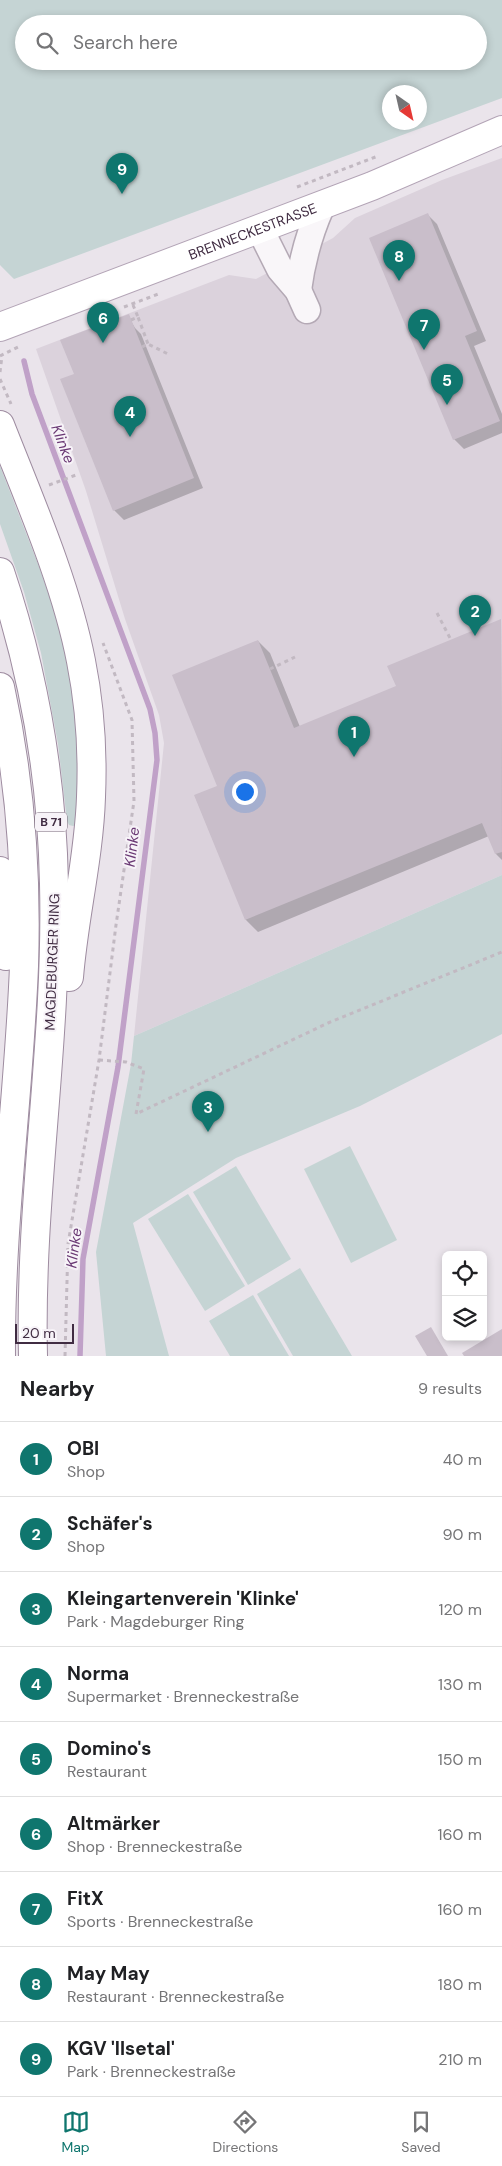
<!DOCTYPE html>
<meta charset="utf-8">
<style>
:root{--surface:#fff;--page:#f2f2f2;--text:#202124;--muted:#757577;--line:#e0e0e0;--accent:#0f766e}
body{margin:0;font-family:"DM Sans",sans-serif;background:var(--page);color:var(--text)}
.controls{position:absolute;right:15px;bottom:15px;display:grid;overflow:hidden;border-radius:8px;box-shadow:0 2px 8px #0003}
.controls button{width:45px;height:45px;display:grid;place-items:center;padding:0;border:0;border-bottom:1px solid var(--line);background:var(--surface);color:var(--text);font:25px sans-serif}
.compass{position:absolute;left:382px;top:85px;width:45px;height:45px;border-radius:50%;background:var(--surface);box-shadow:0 2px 8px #0003;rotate:146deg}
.scale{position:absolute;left:15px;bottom:12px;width:59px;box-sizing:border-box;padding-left:5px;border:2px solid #402c42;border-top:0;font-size:14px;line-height:18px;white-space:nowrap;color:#402c42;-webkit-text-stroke:4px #f7f3f8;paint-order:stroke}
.you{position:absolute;left:244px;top:791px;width:18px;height:18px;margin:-12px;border:4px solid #fff;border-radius:50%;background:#1a73e8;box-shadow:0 0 0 8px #1a73e833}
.badge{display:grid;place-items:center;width:32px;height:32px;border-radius:50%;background:var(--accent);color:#fff;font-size:16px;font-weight:700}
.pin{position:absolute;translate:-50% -41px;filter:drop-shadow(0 1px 2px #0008)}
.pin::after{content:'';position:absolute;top:26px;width:18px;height:15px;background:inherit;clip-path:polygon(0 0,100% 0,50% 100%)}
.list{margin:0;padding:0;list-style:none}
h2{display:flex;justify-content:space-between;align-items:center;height:65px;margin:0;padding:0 20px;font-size:21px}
h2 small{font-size:16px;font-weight:400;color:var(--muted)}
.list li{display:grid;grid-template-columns:32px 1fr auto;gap:15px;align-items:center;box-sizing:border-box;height:75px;padding:0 20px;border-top:1px solid var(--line)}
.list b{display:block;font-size:19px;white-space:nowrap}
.list p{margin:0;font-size:16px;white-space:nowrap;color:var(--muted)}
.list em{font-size:16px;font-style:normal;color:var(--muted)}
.icon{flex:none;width:28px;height:28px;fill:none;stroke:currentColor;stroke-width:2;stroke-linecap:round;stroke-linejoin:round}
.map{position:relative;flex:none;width:502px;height:1356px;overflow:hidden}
.search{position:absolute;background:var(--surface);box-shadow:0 2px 8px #0003;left:15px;right:15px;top:15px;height:55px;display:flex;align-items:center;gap:12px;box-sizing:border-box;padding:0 18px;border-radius:28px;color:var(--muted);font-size:19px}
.sheet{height:740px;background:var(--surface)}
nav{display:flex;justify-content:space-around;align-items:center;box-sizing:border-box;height:70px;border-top:1px solid var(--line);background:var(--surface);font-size:14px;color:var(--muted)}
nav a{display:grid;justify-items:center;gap:2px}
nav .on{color:var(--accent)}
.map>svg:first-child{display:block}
.built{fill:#dbd2dc}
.green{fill:#c5d4d4;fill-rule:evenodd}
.shadow{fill:#0003}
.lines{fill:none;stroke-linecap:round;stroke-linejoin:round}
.stream{stroke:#c0a1c8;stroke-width:5.5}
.building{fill:#c9beca}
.minor-casing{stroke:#b4a9b5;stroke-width:29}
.major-casing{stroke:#b3a4b6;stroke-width:30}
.highway-casing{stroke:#9e8ca0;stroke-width:30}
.path{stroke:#c2b9c2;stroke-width:3;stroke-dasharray:4 4;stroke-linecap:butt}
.minor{stroke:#f9f6f9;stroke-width:26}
.major{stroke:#fff;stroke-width:28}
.highway{stroke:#fff;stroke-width:28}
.labels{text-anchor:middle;stroke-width:4;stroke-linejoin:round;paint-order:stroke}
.shield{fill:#f7f3f8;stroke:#776879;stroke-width:1}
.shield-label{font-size:12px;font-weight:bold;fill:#402c42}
.street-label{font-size:14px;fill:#402c42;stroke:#f7f3f8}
.water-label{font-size:15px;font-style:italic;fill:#6a3974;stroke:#f7f3f8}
</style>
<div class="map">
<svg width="502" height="1356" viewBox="0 0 502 1356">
<rect width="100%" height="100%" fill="#eae4eb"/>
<polygon class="built" points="502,158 502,875 134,1036 164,743 159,715 125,619 86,491 36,349 229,275 256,279 333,238 355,218 442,180"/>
<g class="green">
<path d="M0 0H502V98L14 279 0 265ZM24 24H478V61H24ZM390 92H420V122H390Z"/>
<polygon points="0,466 40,569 70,658 80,720 77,825 73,826 69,825 67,821 58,744 41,653 24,592 0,524"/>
<polygon points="502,875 502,1034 360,1106 236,1158 133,1223 169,1356 106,1356 96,1252 131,1064 134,1036"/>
<polygon points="350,1146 397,1240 351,1263 304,1169"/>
<polygon points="236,1166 291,1259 248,1285 193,1192"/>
<polygon points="188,1194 245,1286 205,1311 148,1219"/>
<polygon points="300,1268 352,1356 293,1356 257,1294"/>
<polygon points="253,1295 289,1356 230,1356 209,1321"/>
</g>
<g class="shadow">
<polygon points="428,215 437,224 486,341 474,346 502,414 502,433 464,449 454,439"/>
<polygon points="128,316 135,328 141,334 203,488 124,520 114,510 75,375"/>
<polygon points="501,620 502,860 496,854 489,836 258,932 246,920 195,796 219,786 258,641 270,653 300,727 398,687 389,667"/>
</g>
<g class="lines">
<polyline class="stream" points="24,361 32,394 150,709 155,733 157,760 118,1067 83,1259 80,1356"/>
</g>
<g class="building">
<polygon points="428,213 477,331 465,336 500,421 453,440 369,238"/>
<polygon points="129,314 194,478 113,511 60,379 74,374 60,340"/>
<polygon points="501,619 502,852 495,854 482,823 245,920 194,795 217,786 172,675 258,640 294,728 396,686 387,666"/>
<polygon points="431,1327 448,1356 427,1356 415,1336"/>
<polygon points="502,1329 502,1356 464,1356 462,1353"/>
</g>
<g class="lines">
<defs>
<g id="minor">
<polyline points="260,229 280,269 298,290 307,310"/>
<path d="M298 290C302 260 309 234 321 207"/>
</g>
<g id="major">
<path id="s1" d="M0 327 372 186 502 130"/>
</g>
<g id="highway">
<path d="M0 425C29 499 66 583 81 661 90 706 93 751 91 797 89 858 74 916 69 977"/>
<path d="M0 572C34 673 52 778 54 884 58 1042 29 1198 33 1356"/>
<path d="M0 687C20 778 27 873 24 966 19 1096 0 1226 1 1356"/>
<polyline points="0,871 6,956"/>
</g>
</defs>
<use href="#minor" class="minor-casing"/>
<use href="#major" class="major-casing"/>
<use href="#highway" class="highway-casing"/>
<g class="path">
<polyline points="297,187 378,156"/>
<polyline points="133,305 138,317"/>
<polyline points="124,307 161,293"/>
<polyline points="131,320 138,317 148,344"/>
<polyline points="142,347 148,344 170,355"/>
<polyline points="0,356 18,347"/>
<polyline points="0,372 2,356"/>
<polyline points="0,379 11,404"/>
<polyline points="49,485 76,475"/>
<polyline points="437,613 451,640"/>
<polyline points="270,669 295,657"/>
<polyline points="99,1060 126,1062 144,1069 136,1114 328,1023 502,952"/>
<polyline points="65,1356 68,1244 99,1060 116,925 134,801 132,720 103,643"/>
</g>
<use href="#minor" class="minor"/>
<use href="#major" class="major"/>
<use href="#highway" class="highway"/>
</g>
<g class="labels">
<rect class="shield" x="35" y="812.5" width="32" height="19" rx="4"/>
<g class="shield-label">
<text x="51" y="826">B 71</text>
</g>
<g class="street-label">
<text dy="5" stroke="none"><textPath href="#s1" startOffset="270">BRENNECKESTRASSE</textPath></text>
<text transform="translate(52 962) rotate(-88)" y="5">MAGDEBURGER RING</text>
</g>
<g class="water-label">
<text transform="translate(63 444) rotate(69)" y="5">Klinke</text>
<text transform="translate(132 847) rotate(-83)" y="5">Klinke</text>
<text transform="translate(74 1248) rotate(-82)" y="5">Klinke</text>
</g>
</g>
</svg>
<div class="controls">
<button><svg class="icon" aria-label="locate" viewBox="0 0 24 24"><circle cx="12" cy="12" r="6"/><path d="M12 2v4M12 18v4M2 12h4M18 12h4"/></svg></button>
<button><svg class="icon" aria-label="layers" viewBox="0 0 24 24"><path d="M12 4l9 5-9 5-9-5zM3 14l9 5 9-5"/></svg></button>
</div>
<svg class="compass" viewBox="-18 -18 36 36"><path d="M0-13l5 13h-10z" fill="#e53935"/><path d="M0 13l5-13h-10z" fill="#757577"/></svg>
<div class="scale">20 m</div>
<div class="you"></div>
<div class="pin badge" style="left:354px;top:757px">1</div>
<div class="pin badge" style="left:475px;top:636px">2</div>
<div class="pin badge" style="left:208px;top:1132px">3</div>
<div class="pin badge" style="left:130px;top:437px">4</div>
<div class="pin badge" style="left:447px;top:405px">5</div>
<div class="pin badge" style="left:103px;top:343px">6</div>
<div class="pin badge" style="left:424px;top:350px">7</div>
<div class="pin badge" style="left:399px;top:281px">8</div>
<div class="pin badge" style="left:122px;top:194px">9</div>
<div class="search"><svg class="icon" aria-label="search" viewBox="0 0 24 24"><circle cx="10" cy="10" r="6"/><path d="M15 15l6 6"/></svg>Search here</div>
</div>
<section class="sheet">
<h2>Nearby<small>9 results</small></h2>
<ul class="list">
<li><span class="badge">1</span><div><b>OBI</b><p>Shop</p></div><em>40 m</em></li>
<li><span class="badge">2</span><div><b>Schäfer's</b><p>Shop</p></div><em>90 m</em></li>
<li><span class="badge">3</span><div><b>Kleingartenverein 'Klinke'</b><p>Park · Magdeburger Ring</p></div><em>120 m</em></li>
<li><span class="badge">4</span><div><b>Norma</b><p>Supermarket · Brenneckestraße</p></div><em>130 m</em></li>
<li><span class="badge">5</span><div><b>Domino's</b><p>Restaurant</p></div><em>150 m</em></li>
<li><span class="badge">6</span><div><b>Altmärker</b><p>Shop · Brenneckestraße</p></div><em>160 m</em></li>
<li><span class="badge">7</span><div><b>FitX</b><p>Sports · Brenneckestraße</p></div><em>160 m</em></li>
<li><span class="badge">8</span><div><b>May May</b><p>Restaurant · Brenneckestraße</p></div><em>180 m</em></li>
<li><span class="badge">9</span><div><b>KGV 'Ilsetal'</b><p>Park · Brenneckestraße</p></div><em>210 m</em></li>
</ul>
</section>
<nav>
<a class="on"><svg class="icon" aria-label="map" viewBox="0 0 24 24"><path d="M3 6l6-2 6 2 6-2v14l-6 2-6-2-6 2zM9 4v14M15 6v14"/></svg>Map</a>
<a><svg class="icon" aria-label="directions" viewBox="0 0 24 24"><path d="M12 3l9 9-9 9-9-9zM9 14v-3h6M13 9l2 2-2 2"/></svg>Directions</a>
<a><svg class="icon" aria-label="saved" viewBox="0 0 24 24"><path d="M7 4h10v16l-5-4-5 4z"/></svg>Saved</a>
</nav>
